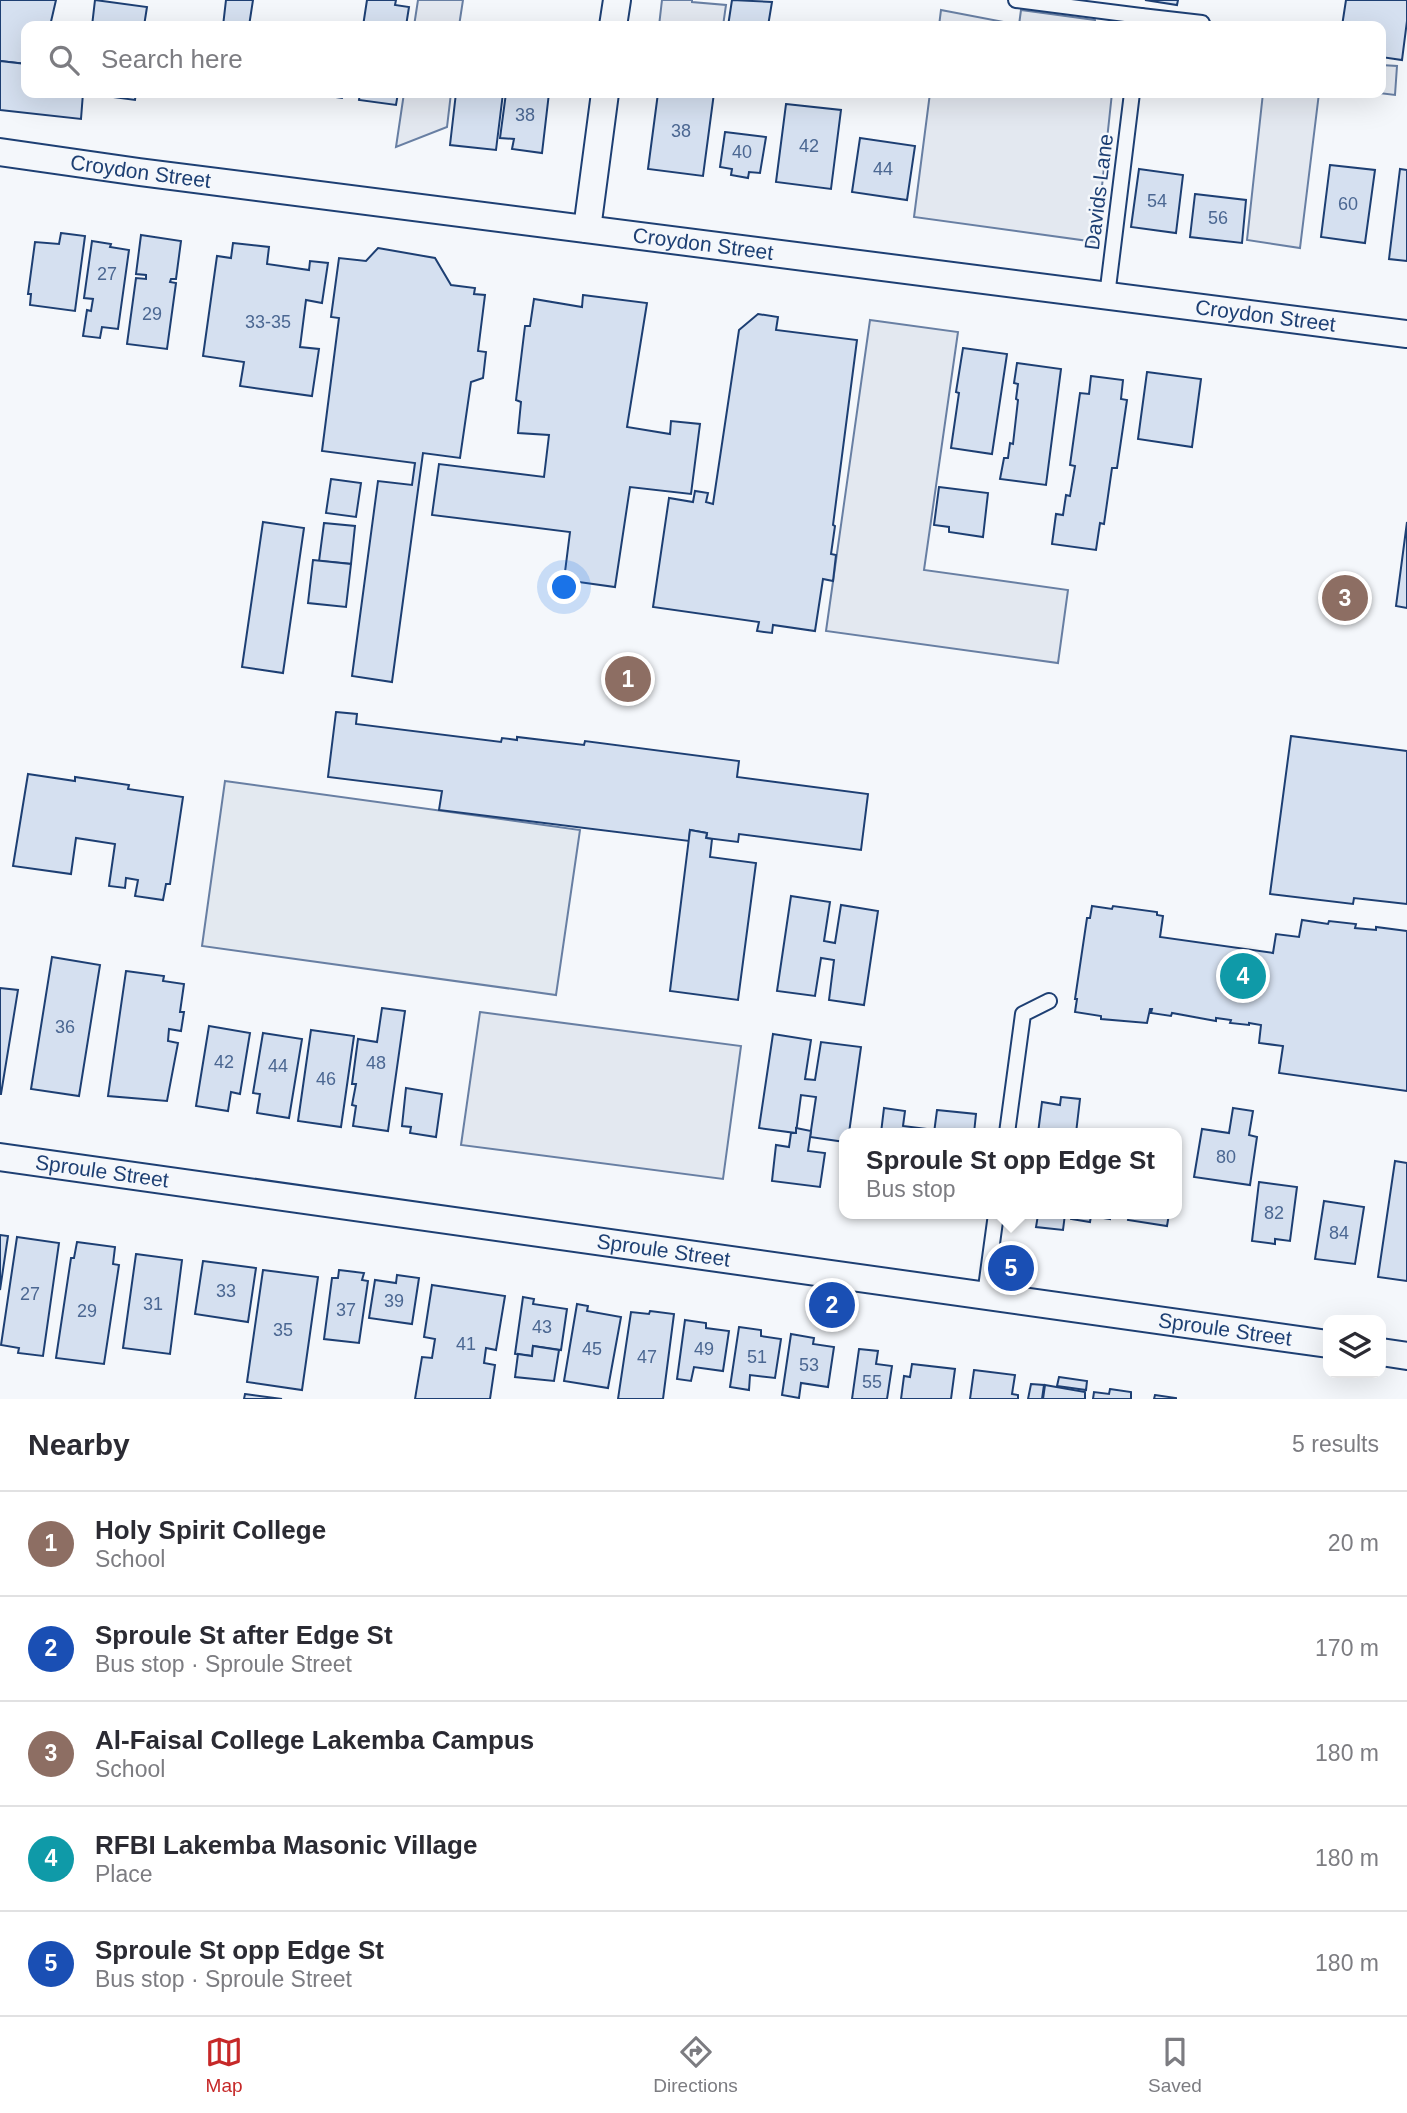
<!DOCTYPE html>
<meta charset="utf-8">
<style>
:root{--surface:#fff;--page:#f7f7f7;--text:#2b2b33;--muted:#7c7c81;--line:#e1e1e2;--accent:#c62828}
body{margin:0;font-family:Arial,sans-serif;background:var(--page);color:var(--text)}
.controls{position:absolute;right:21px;bottom:21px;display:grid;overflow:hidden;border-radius:14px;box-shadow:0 7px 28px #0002}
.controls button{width:63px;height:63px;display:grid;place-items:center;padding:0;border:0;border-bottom:2px solid var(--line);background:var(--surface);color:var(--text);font:35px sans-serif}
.you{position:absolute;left:565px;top:588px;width:24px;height:24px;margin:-18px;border:5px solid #fff;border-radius:50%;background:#1a73e8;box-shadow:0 0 0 10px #1a73e833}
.badge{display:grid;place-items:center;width:46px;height:46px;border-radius:50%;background:var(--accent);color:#fff;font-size:23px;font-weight:700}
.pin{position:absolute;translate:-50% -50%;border:4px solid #fff;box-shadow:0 2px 7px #0006}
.popup{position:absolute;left:839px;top:1128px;width:343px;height:91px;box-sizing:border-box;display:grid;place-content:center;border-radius:14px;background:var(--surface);filter:drop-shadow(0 2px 5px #0005);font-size:23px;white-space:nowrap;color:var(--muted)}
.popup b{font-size:26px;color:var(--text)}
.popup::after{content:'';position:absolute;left:50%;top:100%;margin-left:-14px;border:14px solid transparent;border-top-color:var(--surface)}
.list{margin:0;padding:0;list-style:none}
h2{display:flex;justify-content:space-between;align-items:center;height:91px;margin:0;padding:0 28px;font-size:30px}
h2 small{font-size:23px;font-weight:400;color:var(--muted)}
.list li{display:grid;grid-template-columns:46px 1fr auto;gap:21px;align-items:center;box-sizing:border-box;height:105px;padding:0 28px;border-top:2px solid var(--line)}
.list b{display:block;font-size:26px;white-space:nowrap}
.list p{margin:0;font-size:23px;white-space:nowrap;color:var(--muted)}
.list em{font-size:23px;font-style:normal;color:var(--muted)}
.icon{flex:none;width:38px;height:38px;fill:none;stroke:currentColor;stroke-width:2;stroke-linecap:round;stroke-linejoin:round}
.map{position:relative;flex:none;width:1407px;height:1399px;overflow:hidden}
.search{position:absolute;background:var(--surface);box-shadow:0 7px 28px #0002;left:21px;right:21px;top:21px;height:77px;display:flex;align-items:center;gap:18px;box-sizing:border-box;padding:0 24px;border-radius:14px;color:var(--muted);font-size:26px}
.sheet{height:616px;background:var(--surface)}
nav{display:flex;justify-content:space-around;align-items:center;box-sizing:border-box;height:98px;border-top:2px solid var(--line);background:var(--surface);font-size:19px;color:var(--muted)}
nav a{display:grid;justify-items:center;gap:4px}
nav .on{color:var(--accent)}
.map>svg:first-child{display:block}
.green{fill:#e3e9f0;stroke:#687fa3;stroke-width:2}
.parking{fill:#e3e8f0;stroke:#687fa3;stroke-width:2}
.building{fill:#d5e0f0;stroke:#1d3f73;stroke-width:2}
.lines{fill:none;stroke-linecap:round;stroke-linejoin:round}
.service-casing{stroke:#1d3f73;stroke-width:18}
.minor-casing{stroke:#1d3f73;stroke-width:30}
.service{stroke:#f4f7fb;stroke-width:14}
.minor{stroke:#f4f7fb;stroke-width:26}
.labels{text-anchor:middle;stroke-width:5;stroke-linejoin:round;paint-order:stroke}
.number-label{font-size:18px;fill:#4b6792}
.street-label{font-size:21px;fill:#1d3f73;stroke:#f4f7fb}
</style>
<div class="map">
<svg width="1407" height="1399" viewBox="0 0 1407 1399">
<rect width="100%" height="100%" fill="#f4f7fb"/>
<polygon class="green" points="225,781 580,830 556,995 202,946"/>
<g class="parking">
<polygon points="418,0 463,0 459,26 414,26"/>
<polygon points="662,0 692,0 692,2 726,5 723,26 659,26"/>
<polygon points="941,10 1019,25 1021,10 1095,20 1095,26 939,26"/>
<polygon points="1381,65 1397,66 1395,95 1379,93 1381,93"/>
<polygon points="404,93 451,93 447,127 396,147"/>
<polygon points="930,93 1112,93 1096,242 914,217"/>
<polygon points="1263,93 1319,93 1300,248 1247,240"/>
<polygon points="870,320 958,332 924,570 1068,590 1058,663 826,631"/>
<polygon points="480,1012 741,1046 723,1179 461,1145"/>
</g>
<g class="building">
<polygon points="0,0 56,0 50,26 26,26 26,64 0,61"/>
<polygon points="95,0 147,7 144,26 92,26"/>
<polygon points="226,0 253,0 249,26 223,26"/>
<polygon points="367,0 396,0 395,5 409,7 406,26 363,26"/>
<polygon points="732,0 772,2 768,26 728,26"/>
<polygon points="1145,0 1178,0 1177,5"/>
<polygon points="1346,0 1407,0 1407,21 1402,60 1381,57 1381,26 1342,26"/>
<polygon points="0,61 26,64 26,93 83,93 81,119 0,110"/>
<polygon points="83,93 136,93 135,100"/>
<polygon points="307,93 343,93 342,98"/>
<polygon points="360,93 398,93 396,105 359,100"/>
<polygon points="456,93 503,93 496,150 450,145"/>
<polygon points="506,93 549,93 542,153 512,149 514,139 500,138"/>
<polygon points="658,93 714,93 703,176 648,169"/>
<polygon points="786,104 841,110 831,189 776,182"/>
<polygon points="725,132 766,137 760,173 749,172 748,178 731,175 732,169 720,167"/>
<polygon points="860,138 915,146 907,200 852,192"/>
<polygon points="1330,165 1375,170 1365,243 1321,237"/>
<polygon points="1139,169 1183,175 1176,233 1131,227"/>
<polygon points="1400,169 1407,170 1407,261 1389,259"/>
<polygon points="1195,194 1246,200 1242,243 1190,237"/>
<polygon points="61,233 85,236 75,311 30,305 31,294 28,294 35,242 59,244"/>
<polygon points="141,235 181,241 176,279 171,279 170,282 176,283 167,349 127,344 136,278 146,279 146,275 136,274"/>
<polygon points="92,241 111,244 110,247 129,250 118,329 102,327 100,338 83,336 87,310 91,311 93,299 84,298"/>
<polygon points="233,243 269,247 267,264 309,270 310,261 328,263 322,303 306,300 300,347 319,349 312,396 240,386 244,362 203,356 217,256 231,258"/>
<polygon points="378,248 435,258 451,285 475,288 474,294 485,295 478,351 486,352 483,378 471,382 460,458 423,453 392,682 352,676 378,481 412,485 415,463 322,451 339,318 331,317 339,258 366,261"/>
<polygon points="583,295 647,303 627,427 670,434 671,421 700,424 691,494 630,487 615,587 564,580 570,532 432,515 439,464 544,477 549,435 518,433 521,402 516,400 525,326 530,326 534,299 582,307"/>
<polygon points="758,314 778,317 776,330 857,340 833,525 835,526 831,554 836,555 833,581 823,579 815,631 773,625 772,633 757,631 759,622 653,607 669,498 693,502 695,491 708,493 706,502 713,504 739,330"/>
<polygon points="963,348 1007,354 992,454 951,448 959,393 956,392"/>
<polygon points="1017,363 1061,369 1046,485 1000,479 1004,458 1008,458 1010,443 1013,444 1018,400 1016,399 1018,384 1014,383"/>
<polygon points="1147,372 1201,379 1192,447 1138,439"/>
<polygon points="1091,376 1123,380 1121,399 1127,400 1117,468 1112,468 1104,524 1100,523 1096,550 1052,544 1056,514 1063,515 1066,495 1070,496 1075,466 1070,465 1080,393 1089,394"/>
<polygon points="331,479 361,483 356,517 326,513"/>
<polygon points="939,487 988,493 983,537 949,532 949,527 934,525"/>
<polygon points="263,522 304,528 283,673 242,667"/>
<polygon points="1407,522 1407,608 1396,606"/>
<polygon points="324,523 355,526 351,564 319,561"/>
<polygon points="313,560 351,564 346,607 308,603"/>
<polygon points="336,712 357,714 356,724 501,742 502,738 517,740 517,737 584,745 585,741 739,761 737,777 868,794 861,850 739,834 738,842 706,838 707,833 690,830 689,841 439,810 442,791 328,777"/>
<polygon points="1291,736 1407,751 1407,904 1354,898 1353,904 1270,894"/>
<polygon points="28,774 75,781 75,777 129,785 128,789 183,797 170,884 166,884 163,900 135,896 138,880 126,878 125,888 109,886 115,844 76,838 71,874 13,866"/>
<polygon points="690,830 707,833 706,838 712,839 710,857 756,863 738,1000 670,991"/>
<polygon points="791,896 830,902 824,941 835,943 841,905 878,911 864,1005 829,1000 834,960 821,958 815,996 777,991"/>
<polygon points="1092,906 1112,909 1113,906 1157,912 1157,915 1163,916 1160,937 1273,953 1276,934 1299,937 1302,920 1328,924 1329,921 1356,924 1355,928 1376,930 1376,927 1407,931 1407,1091 1279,1073 1283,1046 1259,1043 1261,1025 1249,1023 1249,1025 1230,1023 1231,1020 1216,1018 1216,1021 1172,1013 1171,1016 1151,1013 1152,1009 1150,1009 1147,1023 1101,1019 1101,1016 1075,1012 1077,999 1075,999 1087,918 1090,918"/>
<polygon points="52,957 100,965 79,1096 31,1089"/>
<polygon points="126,971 164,976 163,981 184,984 180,1012 184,1012 181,1031 169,1029 168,1041 178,1043 167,1101 108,1096"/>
<polygon points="0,988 18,990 1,1094 0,1094"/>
<polygon points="382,1008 405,1011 388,1131 353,1126 356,1106 352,1105 356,1084 352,1084 358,1039 377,1042"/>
<polygon points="209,1026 250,1033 240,1094 231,1092 228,1111 196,1106"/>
<polygon points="311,1030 354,1036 341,1127 298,1121"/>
<polygon points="263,1033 302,1039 289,1118 257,1113 260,1094 253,1093"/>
<polygon points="773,1034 811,1040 805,1079 815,1080 821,1042 861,1047 849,1133 845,1133 845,1142 810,1137 816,1097 801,1095 796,1133 759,1128"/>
<polygon points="406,1088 442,1094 436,1137 410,1133 411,1127 402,1126"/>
<polygon points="1061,1097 1080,1099 1076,1133 1038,1133 1042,1102 1060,1105"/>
<polygon points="884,1108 905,1111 903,1126 926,1129 926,1133 881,1133"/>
<polygon points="1233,1108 1253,1111 1249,1135 1257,1137 1250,1185 1194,1177 1202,1129 1229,1133"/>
<polygon points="937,1110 976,1114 974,1133 934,1133"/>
<polygon points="796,1128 811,1131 808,1151 825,1153 820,1187 772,1181 776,1145 789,1147 791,1133 796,1133"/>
<polygon points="1395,1161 1407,1163 1407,1281 1378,1277"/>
<polygon points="1259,1182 1297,1187 1290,1241 1275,1239 1275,1244 1252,1241"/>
<polygon points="1324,1201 1364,1207 1355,1264 1315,1259"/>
<polygon points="1027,1214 1065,1214 1063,1230 1036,1227 1038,1215"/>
<polygon points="1071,1214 1110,1214 1110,1219 1091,1216 1090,1222 1071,1219"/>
<polygon points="1129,1214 1169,1214 1167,1226 1128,1220"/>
<polygon points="0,1235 8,1236 0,1290"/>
<polygon points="17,1237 59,1243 43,1356 18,1353 19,1348 1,1345"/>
<polygon points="77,1242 115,1247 113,1264 119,1265 104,1364 56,1358 71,1258 74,1258"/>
<polygon points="136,1254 182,1260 170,1354 123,1348"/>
<polygon points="203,1261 256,1268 248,1322 195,1314"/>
<polygon points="263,1270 318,1277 302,1390 247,1382"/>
<polygon points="339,1270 364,1273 362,1280 368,1281 359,1343 324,1339 332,1278 338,1278"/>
<polygon points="397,1275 419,1278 412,1324 369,1318 375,1280 396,1283"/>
<polygon points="432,1285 505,1296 496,1350 486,1348 484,1363 495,1365 490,1399 415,1399 422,1357 432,1358 435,1339 424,1337"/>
<polygon points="523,1297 534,1299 533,1304 567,1309 561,1350 533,1346 532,1356 515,1354"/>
<polygon points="577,1304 588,1306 587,1311 621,1317 608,1388 564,1381"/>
<polygon points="650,1311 674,1314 663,1399 618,1399 631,1312 649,1314"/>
<polygon points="685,1320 706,1323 706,1328 729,1331 723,1371 694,1367 691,1381 677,1379"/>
<polygon points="739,1327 761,1330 761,1336 781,1339 775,1378 750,1375 749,1390 730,1387"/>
<polygon points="791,1334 814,1338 813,1344 834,1347 828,1387 801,1383 799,1398 782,1395"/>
<polygon points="533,1346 559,1350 554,1381 515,1377 518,1354 532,1356"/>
<polygon points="859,1349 878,1351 876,1364 892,1366 887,1399 852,1399"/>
<polygon points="912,1364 955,1369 951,1399 901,1399 904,1376 910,1377"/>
<polygon points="974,1370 1015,1375 1012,1394 1018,1395 1018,1399 970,1399"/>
<polygon points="1059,1377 1087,1381 1086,1390 1057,1386"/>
<polygon points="1031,1384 1044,1385 1042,1399 1028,1399"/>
<polygon points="1045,1385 1085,1392 1085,1399 1043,1399"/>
<polygon points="1110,1389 1131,1392 1131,1399 1093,1399 1094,1392 1109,1394"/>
<polygon points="245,1394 282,1399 244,1399"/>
<polygon points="1155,1395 1176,1398 1176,1399 1154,1399"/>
</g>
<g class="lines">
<defs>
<g id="service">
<polyline points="1016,0 1141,16 1140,26"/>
<polyline points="1141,16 1202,23"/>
<polyline points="1107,296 1132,93"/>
<polyline points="1007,1133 1023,1014 1049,1001"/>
<polyline points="985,1295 996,1214"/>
</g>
<g id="minor">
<polyline points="613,26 617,0"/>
<path id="s1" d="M0 152 139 172 1407 334"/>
<polyline points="587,229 605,93"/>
<path id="s2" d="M0 1157 1328 1344"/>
<polyline points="1381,1352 1407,1356"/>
</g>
</defs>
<use href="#service" class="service-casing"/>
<use href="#minor" class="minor-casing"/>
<use href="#service" class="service"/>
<use href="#minor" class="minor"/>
</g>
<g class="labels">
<g class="number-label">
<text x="525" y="121">38</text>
<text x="681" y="137">38</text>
<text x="809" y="152">42</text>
<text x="742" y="158">40</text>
<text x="883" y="175">44</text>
<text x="1157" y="207">54</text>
<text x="1348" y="210">60</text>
<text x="1218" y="224">56</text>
<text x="107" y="280">27</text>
<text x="152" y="320">29</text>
<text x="268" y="328">33-35</text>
<text x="65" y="1033">36</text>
<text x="224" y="1068">42</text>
<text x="376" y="1069">48</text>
<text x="278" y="1072">44</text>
<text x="326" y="1085">46</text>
<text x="1226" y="1163">80</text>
<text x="1274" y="1219">82</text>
<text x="1339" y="1239">84</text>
<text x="226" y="1297">33</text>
<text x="30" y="1300">27</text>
<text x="394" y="1307">39</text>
<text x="153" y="1310">31</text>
<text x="346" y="1316">37</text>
<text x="87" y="1317">29</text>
<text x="542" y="1333">43</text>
<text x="283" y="1336">35</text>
<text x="466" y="1350">41</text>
<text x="592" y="1355">45</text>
<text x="704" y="1355">49</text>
<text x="647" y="1363">47</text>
<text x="757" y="1363">51</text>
<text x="809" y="1371">53</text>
<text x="872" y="1388">55</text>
</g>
<g class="street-label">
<text dy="7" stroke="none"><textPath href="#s1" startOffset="142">Croydon Street</textPath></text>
<text transform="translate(1099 192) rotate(-83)" y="7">Davids Lane</text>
<text dy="7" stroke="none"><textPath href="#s1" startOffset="709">Croydon Street</textPath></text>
<text dy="7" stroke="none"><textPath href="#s1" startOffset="1276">Croydon Street</textPath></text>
<text dy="7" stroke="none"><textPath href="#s2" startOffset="103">Sproule Street</textPath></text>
<text dy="7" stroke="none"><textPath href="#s2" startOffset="670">Sproule Street</textPath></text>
<text dy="7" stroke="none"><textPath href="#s2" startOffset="1237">Sproule Street</textPath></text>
</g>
</g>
</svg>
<div class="controls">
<button><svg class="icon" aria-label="layers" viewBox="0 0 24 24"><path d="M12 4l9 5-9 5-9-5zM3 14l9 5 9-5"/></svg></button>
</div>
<div class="you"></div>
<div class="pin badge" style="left:628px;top:679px;background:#8d6e63">1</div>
<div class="pin badge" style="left:832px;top:1305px;background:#1a4fb4">2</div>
<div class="pin badge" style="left:1345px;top:598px;background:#8d6e63">3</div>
<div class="pin badge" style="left:1243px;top:976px;background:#0f9aa8">4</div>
<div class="pin badge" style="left:1011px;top:1268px;background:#1a4fb4">5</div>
<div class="popup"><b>Sproule St opp Edge St</b>Bus stop</div>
<div class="search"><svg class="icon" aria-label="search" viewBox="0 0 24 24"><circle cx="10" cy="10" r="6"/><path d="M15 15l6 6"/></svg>Search here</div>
</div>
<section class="sheet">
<h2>Nearby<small>5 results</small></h2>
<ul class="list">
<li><span class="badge" style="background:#8d6e63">1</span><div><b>Holy Spirit College</b><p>School</p></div><em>20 m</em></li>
<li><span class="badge" style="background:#1a4fb4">2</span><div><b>Sproule St after Edge St</b><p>Bus stop · Sproule Street</p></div><em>170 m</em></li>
<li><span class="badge" style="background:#8d6e63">3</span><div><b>Al-Faisal College Lakemba Campus</b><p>School</p></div><em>180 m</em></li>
<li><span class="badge" style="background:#0f9aa8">4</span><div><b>RFBI Lakemba Masonic Village</b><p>Place</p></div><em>180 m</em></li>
<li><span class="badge" style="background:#1a4fb4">5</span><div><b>Sproule St opp Edge St</b><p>Bus stop · Sproule Street</p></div><em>180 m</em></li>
</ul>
</section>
<nav>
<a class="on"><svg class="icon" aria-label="map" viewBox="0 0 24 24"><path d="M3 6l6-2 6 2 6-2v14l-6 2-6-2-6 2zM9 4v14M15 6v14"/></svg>Map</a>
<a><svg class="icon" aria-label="directions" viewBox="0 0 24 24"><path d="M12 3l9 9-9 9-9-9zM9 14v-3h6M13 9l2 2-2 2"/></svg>Directions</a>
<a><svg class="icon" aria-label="saved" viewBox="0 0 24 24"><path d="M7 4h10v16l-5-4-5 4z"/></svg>Saved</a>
</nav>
